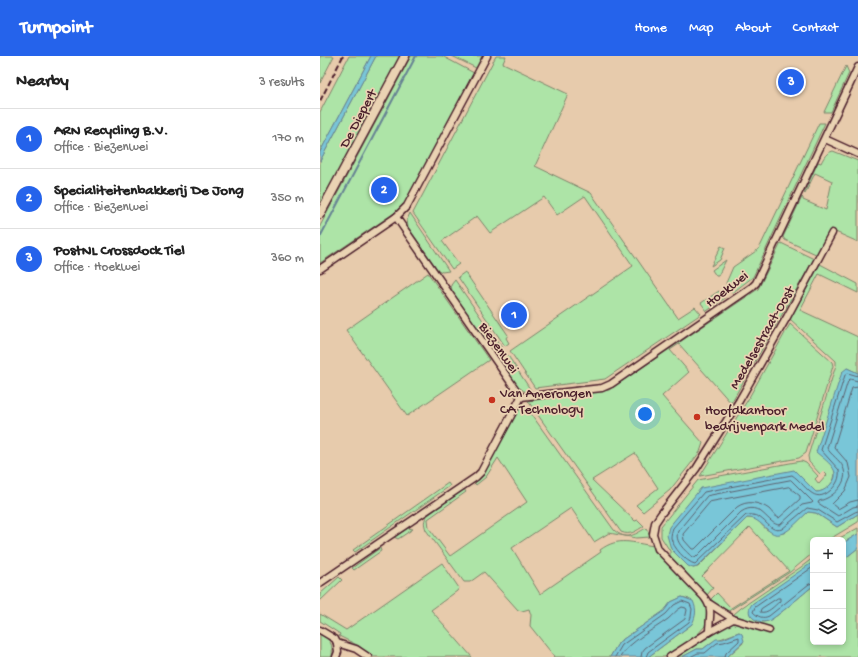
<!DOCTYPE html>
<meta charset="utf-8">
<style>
:root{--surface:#fff;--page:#f6f6f6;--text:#222;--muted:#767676;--line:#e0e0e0;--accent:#2563eb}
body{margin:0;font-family:"Gochi Hand",sans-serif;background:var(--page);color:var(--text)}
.controls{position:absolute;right:12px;bottom:12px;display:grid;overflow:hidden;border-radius:6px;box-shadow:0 2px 6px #0003}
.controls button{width:36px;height:36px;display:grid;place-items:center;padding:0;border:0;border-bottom:1px solid var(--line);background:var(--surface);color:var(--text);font:20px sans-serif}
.you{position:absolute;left:325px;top:358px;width:14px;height:14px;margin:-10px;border:3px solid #fff;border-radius:50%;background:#1a73e8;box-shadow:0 0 0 6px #1a73e833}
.badge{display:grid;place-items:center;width:26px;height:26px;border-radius:50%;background:var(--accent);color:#fff;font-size:13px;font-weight:700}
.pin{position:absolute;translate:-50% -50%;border:2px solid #fff;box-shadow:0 1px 4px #0006}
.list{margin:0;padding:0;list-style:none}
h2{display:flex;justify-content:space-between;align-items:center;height:52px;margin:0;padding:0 16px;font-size:17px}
h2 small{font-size:13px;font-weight:400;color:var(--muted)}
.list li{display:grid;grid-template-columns:26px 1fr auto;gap:12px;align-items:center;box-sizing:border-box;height:60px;padding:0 16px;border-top:1px solid var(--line)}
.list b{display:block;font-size:15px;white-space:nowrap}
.list p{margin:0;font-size:13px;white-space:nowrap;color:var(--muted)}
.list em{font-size:13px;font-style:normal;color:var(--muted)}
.icon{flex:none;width:22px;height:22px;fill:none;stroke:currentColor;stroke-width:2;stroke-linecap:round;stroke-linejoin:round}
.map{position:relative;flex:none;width:538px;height:601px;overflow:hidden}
header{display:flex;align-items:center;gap:24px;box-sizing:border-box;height:56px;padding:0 20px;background:var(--accent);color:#fff}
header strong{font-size:19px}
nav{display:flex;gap:22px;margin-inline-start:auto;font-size:14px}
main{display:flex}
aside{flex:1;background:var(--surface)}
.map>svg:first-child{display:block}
.green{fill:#ade4a7;stroke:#7c8269}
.water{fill:#79c6d8;stroke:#668393}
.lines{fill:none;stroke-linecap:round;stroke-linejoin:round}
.shore{stroke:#5d6270;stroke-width:1}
.stream{stroke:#668393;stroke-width:2}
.street-casing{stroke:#4a1f2b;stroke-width:9}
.secondary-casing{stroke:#4a1f2b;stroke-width:11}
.street{stroke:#ead3b3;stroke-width:6}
.secondary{stroke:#ead3b3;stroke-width:8}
.rail{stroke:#4a1f2b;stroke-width:2;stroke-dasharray:6 3;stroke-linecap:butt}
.poi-dot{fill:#c8321e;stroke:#ead3b3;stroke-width:1.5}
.labels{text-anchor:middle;stroke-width:3.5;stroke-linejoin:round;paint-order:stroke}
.street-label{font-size:14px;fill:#4a1f2b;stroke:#ead3b3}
.poi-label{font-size:14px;fill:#4a1f2b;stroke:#ead3b3;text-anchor:start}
</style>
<header>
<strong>Turnpoint</strong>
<nav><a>Home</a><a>Map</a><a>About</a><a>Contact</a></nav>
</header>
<main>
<aside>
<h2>Nearby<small>3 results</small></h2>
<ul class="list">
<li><span class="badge">1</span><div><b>ARN Recycling B.V.</b><p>Office · Biezenwei</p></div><em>170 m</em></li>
<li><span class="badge">2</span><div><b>Specialiteitenbakkerij De Jong</b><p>Office · Biezenwei</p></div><em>350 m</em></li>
<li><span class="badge">3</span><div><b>PostNL Crossdock Tiel</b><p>Office · Hoekwei</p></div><em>360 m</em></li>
</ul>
</aside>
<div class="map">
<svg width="538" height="601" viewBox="0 0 538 601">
<rect width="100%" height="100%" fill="#e7cbac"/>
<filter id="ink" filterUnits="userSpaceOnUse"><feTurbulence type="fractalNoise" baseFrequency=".025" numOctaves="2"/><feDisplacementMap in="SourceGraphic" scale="8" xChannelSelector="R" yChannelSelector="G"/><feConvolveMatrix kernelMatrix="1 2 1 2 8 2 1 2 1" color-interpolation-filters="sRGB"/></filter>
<g filter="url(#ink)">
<g class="green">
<polygon points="0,0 14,0 0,27"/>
<polygon points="29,0 51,0 0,96 0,56"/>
<polygon points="56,0 80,0 0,151 0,105"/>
<polygon points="91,0 122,0 154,17 83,151 0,207 0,170"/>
<polygon points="132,0 162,0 156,12"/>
<polygon points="176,0 186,0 183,7 248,38 215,110 271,137 358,262 375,251 381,258 285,323 215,332 190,295 313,210 265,140 237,159 224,141 170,177 157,160 122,185 139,208 132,213 93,157"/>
<polygon points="526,10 529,17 511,56 504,56"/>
<polygon points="499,67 505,67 433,221 412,237 406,227 413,211 439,193"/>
<path d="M513 95 538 105V186L511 174 498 199 465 184 463 181 482 141 483 142V144L506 154 512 125 495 117 485 138 484 137 498 106 501 107C504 101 506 97 513 95Z"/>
<polygon points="90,157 129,215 122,216 118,214 88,171 87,164"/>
<path d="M461 187 494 203 411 347 359 288 350 294 369 316 342 340 383 387 380 396 350 434 323 456 316 449 338 432 315 397 272 424 315 465 318 464 324 470C316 475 310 480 301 476L208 345 289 334 438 233Z"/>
<polygon points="401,190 405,192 400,204 391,210"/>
<polygon points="406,204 398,220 396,220 392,214"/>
<path d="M500 208 538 228V237L499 218 480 254 538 281V317L527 312 515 415C516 425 507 436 496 436L474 414 373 512 378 511 427 462C441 461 440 472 450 475 454 477 460 477 464 477L488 456 496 457 517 471 538 458V466L508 484H493V497L470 516 407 556 396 549 391 543 397 537 411 552 469 515 430 471 382 520 393 532 387 539 350 502V495L341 481V470L378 424 481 405 486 407 498 420 495 423 499 428 507 419 503 415 500 418 489 406 488 400 516 309V305L470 263Z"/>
<polygon points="145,216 188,279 186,282 189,287 185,290 138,221"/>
<polygon points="108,217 169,304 87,360 26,274"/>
<polygon points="135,224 182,292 178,294 173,294 132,235 131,229"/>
<polygon points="399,235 405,242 387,255 381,247"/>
<polygon points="470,268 512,306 513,310 486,397 479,402 380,420 427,345"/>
<path d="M187 298 212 336C196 338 188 316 180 305L182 300Z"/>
<path d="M204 348 294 474C306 485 314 479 326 472L328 475 330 481 316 482 289 477 274 486 251 452 192 492 220 538 281 496 280 494C299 480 312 487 334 490L337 496 381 541 387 551V560L385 570 377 579 364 589 345 601H328L372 568 369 543 362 541 351 546 344 555 299 586 290 601H233L234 600 210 570 211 559 209 553 202 555 198 554 164 516 150 526H144L106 474C104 468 103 464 108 459L144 433 146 436 108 463 109 472 130 500 207 446 178 402 166 421 156 429 154 426 161 421 201 350Z"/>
<polygon points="128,427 130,430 35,496 33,494"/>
<polygon points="88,472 93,473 78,483 74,481"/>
<polygon points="538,472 538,478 523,487 523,484 516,484"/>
<polygon points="60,492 61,495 34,514 32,512"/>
<path d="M538 492V601H407L423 587 421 577 419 576 392 586 383 593H377L362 601H355L408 569 416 566 450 571 413 559 421 552 481 511 493 502V507L432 548C430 554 428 558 433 562 437 565 443 567 448 565 455 563 485 536 493 530V586H523V504Z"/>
<polygon points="122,507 139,532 137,535 111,554 152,601 53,601 39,590 19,580 20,578 0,565 0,558 26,574"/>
<polygon points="19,521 22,524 0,545 0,538"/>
<path d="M0 578C11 584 13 588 12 601H0Z"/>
</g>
<g class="water">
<polygon points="51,0 56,0 0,105 0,96"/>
<path d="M527 312 538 317V458L517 471 496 457 488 456C481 462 471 474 463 477 448 484 443 461 427 462L377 511 373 512 368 510 351 493 347 479 349 471 381 432 474 414 496 436C502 436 506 433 510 429 524 415 506 405 496 396L522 316Z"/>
<polygon points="538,478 538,492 523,504 523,487"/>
<path d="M493 506V530C485 536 455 563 448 565 442 567 435 565 431 560 428 556 429 552 432 548Z"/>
<path d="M362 541 373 545C377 554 376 560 372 568L328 601H290L299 586 344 555 351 546Z"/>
<polygon points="419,576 422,578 424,585 407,601 362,601 377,593 383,593 396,583 403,583"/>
</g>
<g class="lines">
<g class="shore">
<path d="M538 320 528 317 525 319 501 394 519 414C520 422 517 428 511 434 493 450 486 428 472 419L384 436 353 472C352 475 351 478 351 482 353 491 366 506 375 508L426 459C446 456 447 478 462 473L487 452 498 454 517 466 535 456 538 455"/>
<path d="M538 325 530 323 528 325 507 392C511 399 520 404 523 411 530 426 513 442 499 445L498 447 518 460 533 451 538 450"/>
<polyline points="538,331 532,332 514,391 528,407 531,421 525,435 512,448 518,453 530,446 538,444"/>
<path d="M471 424 493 446 492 447 482 449 460 469C447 469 441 443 421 456L375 502 372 501C365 494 354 486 358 475L387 440Z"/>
<path d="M469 431 480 440V443L459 462C454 460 452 456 449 453 439 446 427 444 417 451L375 493H372L364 484 363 478 390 446Z"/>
<path d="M493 511 435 551 433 556C438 561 443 563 449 560L489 528 493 527"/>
<path d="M458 542H460V545C454 550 448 558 440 556L441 553Z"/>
<polyline points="295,601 302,589 346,558 354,549 362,545 370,548 372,553 371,561 369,566 328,596 326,601"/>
<path d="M300 601C311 584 332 575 348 563 353 559 356 554 362 551L366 552 367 554 365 563 325 592 322 596 321 601"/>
<polyline points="370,601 378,597 385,597 397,587 404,586 419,581 419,585 406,597 405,601"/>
</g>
<polyline class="stream" points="0,181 96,0"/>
<defs>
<g id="street">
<polyline points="505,83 538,98"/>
<polyline points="76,161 87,150 167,0"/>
<polyline points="0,213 76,161 201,341"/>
<polyline points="201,341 282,332 291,328 432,231 436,227 538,11"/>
<polyline points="0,527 156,421 161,416 201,341"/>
<polyline points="390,548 413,563 449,574"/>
<polyline points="0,574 15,583 17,587 36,593 48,601"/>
<path d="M389 576C389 560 394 554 384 541L338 493 333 478 335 467 341 458 376 413 419 345 467 261 512 177"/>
<polyline points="16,601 18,596 17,587"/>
<polyline points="350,601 389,576 413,563"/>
</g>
<polyline id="secondary" points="0,158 85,0"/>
</defs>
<use href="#street" class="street-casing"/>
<use href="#secondary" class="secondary-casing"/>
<use href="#street" class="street"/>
<use href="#secondary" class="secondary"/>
<polyline class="rail" points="0,45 23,0"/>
</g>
</g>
<g class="poi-dot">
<circle cx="172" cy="344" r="4"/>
<circle cx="377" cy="361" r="4"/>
</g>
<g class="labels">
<g class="street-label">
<text transform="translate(37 62) rotate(-62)" y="5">De Diepert</text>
<text transform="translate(406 232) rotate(-38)" y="5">Hoekwei</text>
<text transform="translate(441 281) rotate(-60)" y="5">Medelsestraat-Oost</text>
<text transform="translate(180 291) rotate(55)" y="5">Biezenwei</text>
</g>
<g class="poi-label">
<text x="180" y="341">Van Amerongen<tspan x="180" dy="16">CA Technology</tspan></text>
<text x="385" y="358">Hoofdkantoor<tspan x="385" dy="16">bedrijvenpark Medel</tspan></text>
</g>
</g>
</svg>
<div class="controls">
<button>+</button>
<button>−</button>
<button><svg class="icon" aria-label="layers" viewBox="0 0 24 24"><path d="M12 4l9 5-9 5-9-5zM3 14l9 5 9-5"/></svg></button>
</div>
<div class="you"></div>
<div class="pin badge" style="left:194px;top:259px">1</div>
<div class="pin badge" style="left:64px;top:134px">2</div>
<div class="pin badge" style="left:471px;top:26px">3</div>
</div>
</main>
